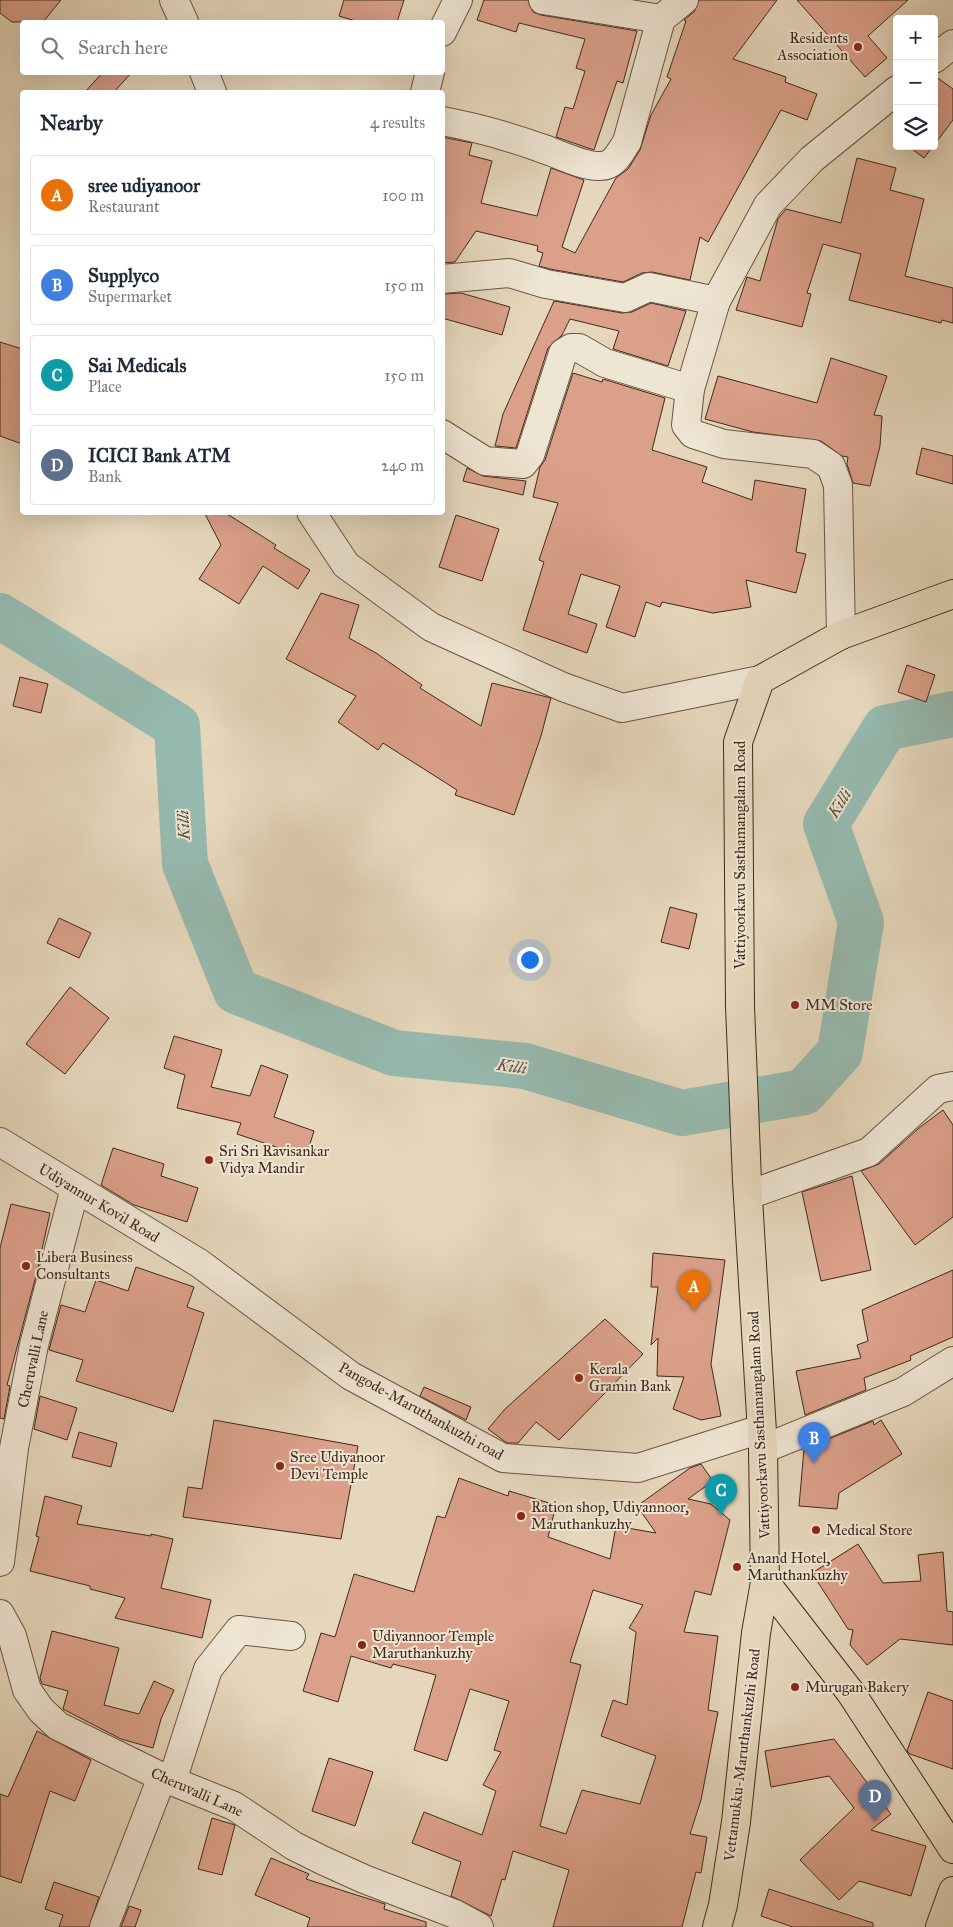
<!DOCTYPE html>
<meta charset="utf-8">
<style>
:root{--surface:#fff;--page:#f6f6f7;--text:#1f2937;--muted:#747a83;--line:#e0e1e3;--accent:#111827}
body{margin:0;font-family:"IM FELL Great Primer",serif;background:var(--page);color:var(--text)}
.controls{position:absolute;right:15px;top:15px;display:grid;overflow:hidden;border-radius:5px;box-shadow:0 5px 20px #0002}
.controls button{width:45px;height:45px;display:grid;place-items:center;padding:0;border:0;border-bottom:1px solid var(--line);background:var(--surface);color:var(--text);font:25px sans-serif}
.you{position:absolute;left:529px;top:959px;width:18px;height:18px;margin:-12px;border:4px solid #fff;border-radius:50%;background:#1a73e8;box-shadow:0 0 0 8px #1a73e833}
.badge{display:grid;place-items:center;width:32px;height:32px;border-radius:50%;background:var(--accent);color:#fff;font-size:16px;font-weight:700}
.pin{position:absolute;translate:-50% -41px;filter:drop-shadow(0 1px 2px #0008)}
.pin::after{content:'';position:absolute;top:26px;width:18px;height:15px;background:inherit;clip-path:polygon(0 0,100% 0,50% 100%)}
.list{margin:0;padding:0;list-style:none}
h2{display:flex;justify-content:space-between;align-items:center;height:65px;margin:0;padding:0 20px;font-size:21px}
h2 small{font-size:16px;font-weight:400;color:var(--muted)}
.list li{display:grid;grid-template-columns:32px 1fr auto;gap:15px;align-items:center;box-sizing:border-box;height:80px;margin:0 10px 10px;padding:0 10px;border:1px solid var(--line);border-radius:5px}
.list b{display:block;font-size:19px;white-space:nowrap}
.list p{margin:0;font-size:16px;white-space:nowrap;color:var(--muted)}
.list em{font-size:16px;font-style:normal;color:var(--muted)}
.icon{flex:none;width:28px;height:28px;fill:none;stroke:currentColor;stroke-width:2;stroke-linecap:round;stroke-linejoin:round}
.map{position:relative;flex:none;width:953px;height:1927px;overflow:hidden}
.search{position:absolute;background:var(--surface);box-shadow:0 5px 20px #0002;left:20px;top:20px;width:425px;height:55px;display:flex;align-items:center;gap:12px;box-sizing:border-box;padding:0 18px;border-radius:5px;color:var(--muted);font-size:19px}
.panel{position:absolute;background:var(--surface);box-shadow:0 5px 20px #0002;left:20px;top:90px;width:425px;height:425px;border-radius:5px}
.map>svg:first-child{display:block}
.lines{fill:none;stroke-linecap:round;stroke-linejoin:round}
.river{stroke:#96baaf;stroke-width:46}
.building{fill:#dba08a;stroke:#40291b;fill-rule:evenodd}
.minor-casing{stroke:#6a5443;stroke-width:30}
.major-casing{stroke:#40291b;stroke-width:30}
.minor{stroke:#efe5d3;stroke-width:28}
.major{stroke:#e6d7bc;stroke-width:28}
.poi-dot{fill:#8f2418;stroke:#efe5d3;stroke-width:2}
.labels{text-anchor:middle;stroke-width:4;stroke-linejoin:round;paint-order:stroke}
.poi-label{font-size:15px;fill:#40291b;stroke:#efe5d3;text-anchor:start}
.street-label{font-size:15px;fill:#40291b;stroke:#efe5d3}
.water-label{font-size:16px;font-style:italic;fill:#564d40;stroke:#efe5d3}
</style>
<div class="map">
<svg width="953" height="1927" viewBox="0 0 953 1927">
<rect width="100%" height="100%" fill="#e6d7bc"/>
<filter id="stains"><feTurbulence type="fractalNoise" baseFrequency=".004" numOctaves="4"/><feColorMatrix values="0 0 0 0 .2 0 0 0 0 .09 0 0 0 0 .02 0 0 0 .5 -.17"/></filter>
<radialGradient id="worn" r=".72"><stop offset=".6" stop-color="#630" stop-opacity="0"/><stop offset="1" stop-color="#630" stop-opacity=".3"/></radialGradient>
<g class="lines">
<polyline class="river" points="0,616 177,726 185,864 236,991 394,1053 525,1066 682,1113 804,1092 840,1052 861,922 826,824 885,728 953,714"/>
</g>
<g class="building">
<polygon points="0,0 61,0 43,22 12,22 0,13"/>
<polygon points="344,0 404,0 397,22 359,22 339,16"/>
<polygon points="484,0 528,0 533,12 541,15 637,31 623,83 617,81 594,150 556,137 565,107 573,109 585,71 576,68 585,39 519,23 516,32 477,20"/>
<polygon points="699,0 777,0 733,59 786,77 785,82 817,94 807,120 781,110 708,242 700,237 690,280 652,272 642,273 623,282 550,269 539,266 543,253 537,251 538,246 476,231 455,262 442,263 442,137 472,143 469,155 492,161 481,203 537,216 551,168 584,180 562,247 575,253 616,178 628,169 640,150 651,115 671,79 667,77 686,21 684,20 694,12"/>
<polygon points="797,0 908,0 868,36 887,58 865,77"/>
<polygon points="103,72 132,72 114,92 85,92"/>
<polygon points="935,76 953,89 953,120 934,145"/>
<polygon points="908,146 933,146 924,158"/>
<polygon points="857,158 896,168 890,190 924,199 905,276 953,288 953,323 942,320 941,323 849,300 861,254 823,244 807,293 811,294 802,327 736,310 747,277 760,281 778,219 786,209 841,223"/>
<polygon points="461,293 510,307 502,335 442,318 442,294"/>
<polygon points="554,301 622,313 632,312 651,303 686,311 668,366 613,349 619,331 570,319 562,335 548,348 516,448 495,446 503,414"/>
<polygon points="0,342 22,349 22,444 0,436"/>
<polygon points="831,358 887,376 874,415 882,416 880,446 870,486 853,483 847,464 848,457 842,456 821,441 753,432 705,419 718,376 817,403"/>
<polygon points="573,373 602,382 603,379 665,398 652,450 707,467 702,482 752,500 755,480 806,489 796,552 806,554 796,593 746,580 751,607 713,613 662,602 660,607 646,602 635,637 606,627 620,586 581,574 568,614 597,624 587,653 523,630 544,562 539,560 558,503 533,497 540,467 545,460"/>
<polygon points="922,448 953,456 953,484 916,474"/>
<polygon points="467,468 483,476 526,481 523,495 463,481"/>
<polygon points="204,512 224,512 276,545 274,548 310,570 298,589 263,566 239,604 199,579 221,545"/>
<polygon points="456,515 499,529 482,581 439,567"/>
<polygon points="321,593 359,605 349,638 376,653 422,685 420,688 481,726 492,683 551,698 541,736 514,815 455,795 457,790 383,743 378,750 338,722 356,696 286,659"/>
<polygon points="907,665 935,675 926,702 898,692"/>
<polygon points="20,677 48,684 41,713 13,706"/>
<polygon points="670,907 697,914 689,949 661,942"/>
<polygon points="59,918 91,933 79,958 47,943"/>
<polygon points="70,987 109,1018 65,1074 26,1044"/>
<polygon points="174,1036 222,1050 211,1087 250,1096 261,1065 288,1075 274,1117 314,1131 306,1157 237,1134 241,1123 177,1108 185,1075 164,1068"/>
<polygon points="943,1110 953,1125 953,1217 915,1245 861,1171 879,1164 919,1128"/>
<polygon points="113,1148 164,1164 161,1176 198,1188 187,1222 134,1205 101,1185"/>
<polygon points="852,1176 871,1270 821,1281 802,1192"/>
<polygon points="11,1204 50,1213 37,1272 7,1385 10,1386 4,1419 0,1418 0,1248"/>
<polygon points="653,1253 725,1260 711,1364 721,1416 701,1420 673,1409 684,1377 657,1376 658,1338 651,1345 658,1287 651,1287"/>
<polygon points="136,1267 194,1287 187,1307 204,1313 173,1412 76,1381 83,1360 49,1350 61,1305 85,1312 96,1280 128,1291"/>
<polygon points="953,1270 953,1337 910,1356 911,1360 864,1378 866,1390 805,1415 796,1371 861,1358 857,1345 868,1341 862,1310"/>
<polygon points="605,1319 643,1354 559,1440 536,1422 518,1443 507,1443 488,1429 505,1409"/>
<polygon points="424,1387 471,1407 466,1420 420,1396"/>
<polygon points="40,1396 77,1408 67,1440 34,1429"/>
<polygon points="214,1420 358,1446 341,1539 183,1517 188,1487 202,1489"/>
<polygon points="881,1420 902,1454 839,1493 837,1509 799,1506 804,1449 873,1421 874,1425"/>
<polygon points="79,1432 117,1443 111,1467 72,1457"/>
<path d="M701 1464 713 1481 688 1499 711 1504 730 1520 711 1595 695 1591 684 1632 718 1636 708 1710 718 1712 701 1800 690 1834 707 1837 701 1873 696 1872 682 1927H553L569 1870 513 1851 505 1880 502 1879 491 1916 451 1896 461 1862 412 1843 424 1812 482 1835 496 1791 483 1785 501 1752 494 1750 509 1701 470 1689 447 1761 414 1750 436 1675 393 1664 391 1668 351 1656 338 1702 303 1691 321 1633 335 1637 354 1574 414 1592 437 1516 445 1518 459 1478 508 1496 509 1491 556 1505 548 1537 610 1559 616 1526 656 1533 637 1506 690 1468ZM593 1590 643 1605 629 1628 636 1632 627 1705 613 1700 601 1736 656 1756 640 1804 582 1790 566 1834 540 1826 581 1665 570 1662Z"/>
<polygon points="45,1496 82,1506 77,1524 151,1536 151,1534 173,1539 161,1588 211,1600 202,1638 115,1618 125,1598 90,1589 90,1586 30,1571 39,1537 36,1536"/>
<polygon points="858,1544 883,1583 921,1581 918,1555 943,1552 947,1611 953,1612 953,1645 900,1639 867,1665 850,1645 853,1630 848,1629 812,1573"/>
<polygon points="52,1631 119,1648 104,1705 139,1714 154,1681 174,1690 161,1719 153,1748 121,1739 63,1709 68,1691 42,1684 40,1678"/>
<polygon points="928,1692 953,1701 953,1769 910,1754 907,1751"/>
<polygon points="37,1731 91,1760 75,1801 50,1791 21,1883 0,1876 0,1794 8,1797"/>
<polygon points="834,1739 891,1814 871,1830 926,1846 911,1896 859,1881 839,1900 800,1860 854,1808 829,1776 771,1787 765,1751"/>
<polygon points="329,1758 373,1772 355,1826 312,1811"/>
<polygon points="212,1818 235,1825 222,1875 198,1869"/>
<polygon points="271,1858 309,1874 306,1879 385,1904 384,1909 426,1922 426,1927 307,1927 310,1918 255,1895"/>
<polygon points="54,1882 99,1897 89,1927 59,1927 63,1915 45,1909"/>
<polygon points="769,1889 873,1923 873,1927 793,1927 761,1916"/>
<polygon points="129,1906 141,1910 135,1927 121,1927"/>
</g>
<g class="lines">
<defs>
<g id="minor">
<polyline points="174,0 184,22"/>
<polyline points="543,0 661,19"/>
<polyline points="442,32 458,0"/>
<polyline points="934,59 953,44"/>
<polyline points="204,72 212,92"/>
<polyline points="425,92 430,72"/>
<path d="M442 121C475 127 507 136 538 147 555 152 583 167 600 166 615 166 620 152 627 142L661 19 684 0"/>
<polyline points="442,279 509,273 546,284 625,298 649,287 716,301"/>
<polyline points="442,434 485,461 523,464 530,455 563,353 571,348 579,348 605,363 690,389"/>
<polyline points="311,512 346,565 431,627 563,687 622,708 760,680"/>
<polyline points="841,635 838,485 831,466 813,454 724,444 693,434 686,425 690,389 716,301 768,205 812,159 897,90"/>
<polyline points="0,1142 199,1263 351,1376 503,1458 638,1468 761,1429"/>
<polyline points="748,1195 869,1152 938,1089 953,1086"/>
<polyline points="763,1449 903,1392 953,1361"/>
<polyline points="0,1562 14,1448 34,1345 75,1188"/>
<polyline points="0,1614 12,1636 27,1690 41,1710 58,1726 162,1777 234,1806 294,1846 322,1860 364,1879 455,1914 479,1927"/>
<polyline points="172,1781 208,1669 239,1630 291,1636"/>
<polyline points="104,1927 162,1777"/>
</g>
<g id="major">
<polyline points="765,1582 851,1693 953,1849"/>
<polyline points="717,1927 723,1905 736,1822 756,1633 765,1582 763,1449 747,1181 740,1006 738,742 760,680 841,635 953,594"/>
<polyline points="940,1927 953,1891"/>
</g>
</defs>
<use href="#minor" class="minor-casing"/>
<use href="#major" class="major-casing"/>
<use href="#minor" class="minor"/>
<use href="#major" class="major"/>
</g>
<g class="poi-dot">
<circle cx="858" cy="47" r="5"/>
<circle cx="795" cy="1005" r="5"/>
<circle cx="209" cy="1160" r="5"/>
<circle cx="26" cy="1266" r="5"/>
<circle cx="579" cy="1378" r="5"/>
<circle cx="280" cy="1466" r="5"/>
<circle cx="521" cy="1516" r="5"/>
<circle cx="816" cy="1530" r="5"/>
<circle cx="737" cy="1567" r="5"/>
<circle cx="362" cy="1645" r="5"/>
<circle cx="795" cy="1687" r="5"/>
</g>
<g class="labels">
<g class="poi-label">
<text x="848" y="43" text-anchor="end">Residents<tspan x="848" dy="17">Association</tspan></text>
<text x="805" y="1010">MM Store</text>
<text x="219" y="1156">Sri Sri Ravisankar<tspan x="219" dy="17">Vidya Mandir</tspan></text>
<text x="36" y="1262">Libera Business<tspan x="36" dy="17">Consultants</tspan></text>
<text x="589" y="1374">Kerala<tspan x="589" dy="17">Gramin Bank</tspan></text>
<text x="290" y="1462">Sree Udiyanoor<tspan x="290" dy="17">Devi Temple</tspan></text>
<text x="531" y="1512">Ration shop, Udiyannoor,<tspan x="531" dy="17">Maruthankuzhy</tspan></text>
<text x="826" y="1535">Medical Store</text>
<text x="747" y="1563">Anand Hotel,<tspan x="747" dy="17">Maruthankuzhy</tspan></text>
<text x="372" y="1641">Udiyannoor Temple<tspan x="372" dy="17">Maruthankuzhy</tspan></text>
<text x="805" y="1692">Murugan Bakery</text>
</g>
<g class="street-label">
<text transform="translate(740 855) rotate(-90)" y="5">Vattiyoorkavu Sasthamangalam Road</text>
<text transform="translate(99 1203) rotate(31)" y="5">Udiyannur Kovil Road</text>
<text transform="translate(33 1359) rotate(-78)" y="5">Cheruvalli Lane</text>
<text transform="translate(421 1411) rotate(29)" y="5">Pangode-Maruthankuzhi road</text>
<text transform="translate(759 1425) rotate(-93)" y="5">Vattiyoorkavu Sasthamangalam Road</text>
<text transform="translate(742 1755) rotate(-83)" y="5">Vettamukku-Maruthankuzhi Road</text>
<text transform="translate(197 1792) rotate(24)" y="5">Cheruvalli Lane</text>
</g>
<g class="water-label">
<text transform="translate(839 803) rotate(-58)" y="6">Killi</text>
<text transform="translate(183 825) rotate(-93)" y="6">Killi</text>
<text transform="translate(512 1066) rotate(8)" y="6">Killi</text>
</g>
</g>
<rect width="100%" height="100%" filter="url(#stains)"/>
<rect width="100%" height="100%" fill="url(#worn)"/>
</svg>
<div class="controls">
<button>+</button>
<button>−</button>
<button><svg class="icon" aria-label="layers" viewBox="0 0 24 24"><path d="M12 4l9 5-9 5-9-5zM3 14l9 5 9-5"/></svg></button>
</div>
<div class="you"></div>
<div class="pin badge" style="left:694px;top:1311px;background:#e8710a">A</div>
<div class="pin badge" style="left:814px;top:1463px;background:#3f7fe0">B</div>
<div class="pin badge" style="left:721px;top:1515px;background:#0f9aa8">C</div>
<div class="pin badge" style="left:875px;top:1821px;background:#5c6f8a">D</div>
<div class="search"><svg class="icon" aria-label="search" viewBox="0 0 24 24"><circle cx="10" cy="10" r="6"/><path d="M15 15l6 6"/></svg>Search here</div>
<section class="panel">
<h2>Nearby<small>4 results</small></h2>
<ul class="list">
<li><span class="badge" style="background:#e8710a">A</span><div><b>sree udiyanoor</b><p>Restaurant</p></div><em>100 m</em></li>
<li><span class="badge" style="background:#3f7fe0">B</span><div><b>Supplyco</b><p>Supermarket</p></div><em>150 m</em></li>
<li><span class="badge" style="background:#0f9aa8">C</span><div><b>Sai Medicals</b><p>Place</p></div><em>150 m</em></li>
<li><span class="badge" style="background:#5c6f8a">D</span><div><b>ICICI Bank ATM</b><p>Bank</p></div><em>240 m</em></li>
</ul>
</section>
</div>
